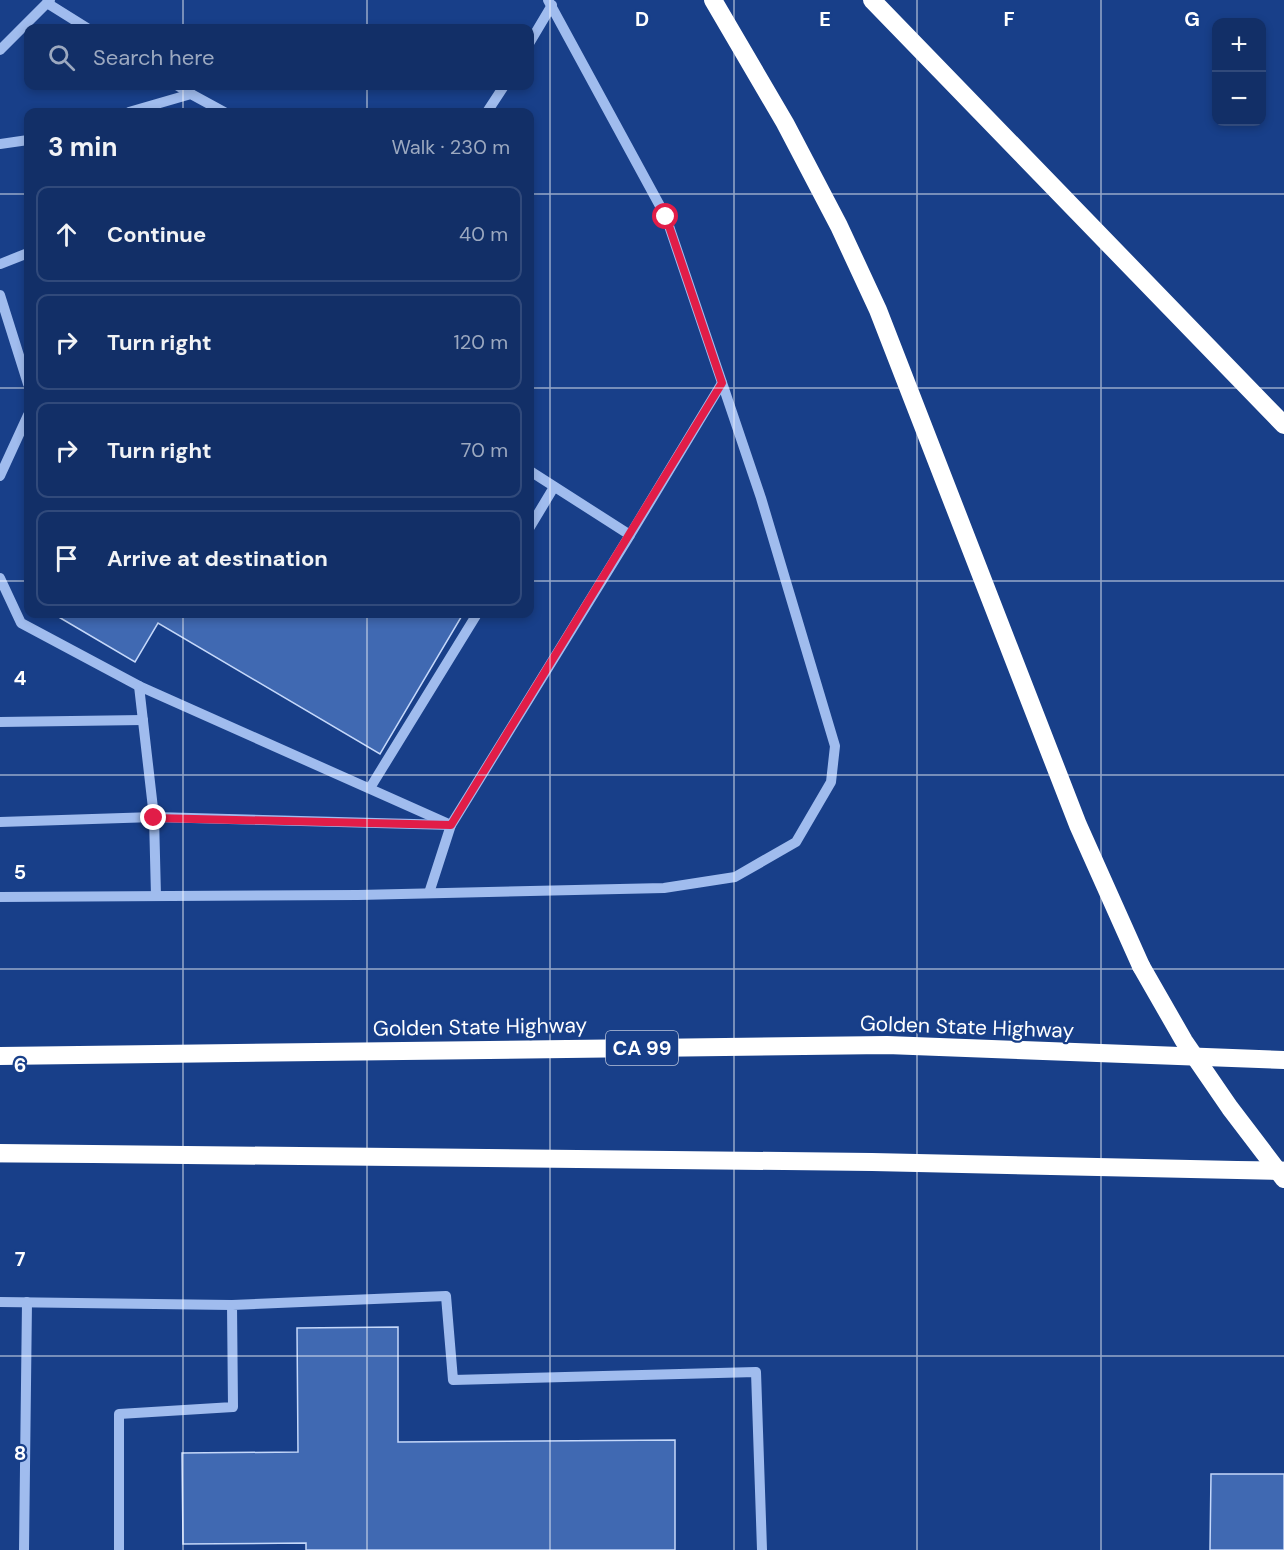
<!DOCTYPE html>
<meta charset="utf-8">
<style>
:root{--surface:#122f67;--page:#1f3b70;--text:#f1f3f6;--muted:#9ca9c0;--line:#314a7b}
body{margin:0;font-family:"DM Sans",sans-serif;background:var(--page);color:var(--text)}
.controls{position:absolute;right:18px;top:18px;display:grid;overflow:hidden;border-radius:12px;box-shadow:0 3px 9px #0003}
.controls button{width:54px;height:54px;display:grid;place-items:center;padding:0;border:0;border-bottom:2px solid var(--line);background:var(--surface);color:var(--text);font:30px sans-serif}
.stop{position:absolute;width:18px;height:18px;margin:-14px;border:4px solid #e11d48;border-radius:50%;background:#fff}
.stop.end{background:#e11d48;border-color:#fff;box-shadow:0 2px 6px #0008}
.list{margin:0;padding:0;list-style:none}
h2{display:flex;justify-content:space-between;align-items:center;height:78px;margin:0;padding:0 24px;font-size:26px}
h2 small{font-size:20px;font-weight:400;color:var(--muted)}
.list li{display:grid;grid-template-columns:39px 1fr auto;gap:18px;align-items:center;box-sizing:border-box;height:96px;margin:0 12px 12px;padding:0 12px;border:2px solid var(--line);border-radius:12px}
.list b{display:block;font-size:22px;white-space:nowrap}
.list em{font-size:20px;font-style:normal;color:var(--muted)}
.icon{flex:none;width:33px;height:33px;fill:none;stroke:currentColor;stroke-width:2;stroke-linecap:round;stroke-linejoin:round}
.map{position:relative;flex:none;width:1284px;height:1550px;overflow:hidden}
.search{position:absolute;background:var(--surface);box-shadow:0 3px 9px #0003;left:24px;top:24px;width:510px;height:66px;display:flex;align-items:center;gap:15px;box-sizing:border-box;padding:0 21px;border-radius:12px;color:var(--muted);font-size:22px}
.panel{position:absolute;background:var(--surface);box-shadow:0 3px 9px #0003;left:24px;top:108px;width:510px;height:510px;border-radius:12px}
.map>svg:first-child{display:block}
.building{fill:#4069b2;stroke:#c5d8fa;stroke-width:1.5}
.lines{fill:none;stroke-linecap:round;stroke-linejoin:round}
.minor{stroke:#a0bcee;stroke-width:10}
.highway{stroke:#fff;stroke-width:18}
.highway-bridge{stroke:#fff;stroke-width:18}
.route{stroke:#e11d48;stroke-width:8}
.grid{fill:none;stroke:#fff;stroke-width:1.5;stroke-opacity:0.55}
.labels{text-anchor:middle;stroke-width:4.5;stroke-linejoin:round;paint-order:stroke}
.shield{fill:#183f89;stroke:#bac5dc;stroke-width:1.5}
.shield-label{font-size:20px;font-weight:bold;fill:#fff}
.street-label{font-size:21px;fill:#fff;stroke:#183f89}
.grid-label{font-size:20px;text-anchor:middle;font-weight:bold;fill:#fff;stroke:#183f89;stroke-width:4.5;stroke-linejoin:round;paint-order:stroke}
</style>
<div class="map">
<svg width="1284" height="1550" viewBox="0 0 1284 1550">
<rect width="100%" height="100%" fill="#183f89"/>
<g class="building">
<polygon points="59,614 463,614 380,754 158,623 135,662 57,616"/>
<polygon points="398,1327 398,1442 675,1440 675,1550 306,1550 306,1543 183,1544 182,1453 298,1452 297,1328"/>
<polygon points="1211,1474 1284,1474 1284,1550 1210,1550"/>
</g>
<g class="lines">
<g class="minor">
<polyline points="47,3 87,28"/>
<polyline points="530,42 552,5"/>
<polyline points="0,50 50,0"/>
<polyline points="178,86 191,94"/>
<polyline points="129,112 191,94 224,112"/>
<polyline points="487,112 504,86"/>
<polyline points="0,144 28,140"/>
<polyline points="0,264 28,253"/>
<polyline points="0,295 28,384"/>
<polyline points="0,476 28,415"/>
<polyline points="530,527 554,487"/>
<polyline points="630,535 722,383"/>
<polyline points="0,578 21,623 139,686"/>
<polyline points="0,722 143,720"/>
<polyline points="370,788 477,614"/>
<polyline points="0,822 154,817 451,825 630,535 530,471"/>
<polyline points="156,896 154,817 139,686 451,825 429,893"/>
<polyline points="0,897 358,895 664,888 735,877 796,842 831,782 835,746 761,498 666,217 548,0"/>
<polyline points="0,1302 232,1305"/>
<polyline points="24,1550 27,1302"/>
<polyline points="119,1550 119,1414 233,1407 232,1305 446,1296 453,1380 756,1372 762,1550"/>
</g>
<g class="highway">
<polyline points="713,0 785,123 839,226 878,310 1078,825 1141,966"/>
<polyline points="872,0 1284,425"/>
<polyline points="0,1056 887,1045 1284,1060"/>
<polyline points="0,1153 872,1162 1284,1171"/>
</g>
<polyline class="highway-bridge" points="1141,966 1184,1041 1230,1108 1284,1179"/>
</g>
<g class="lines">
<polyline class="route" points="154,818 451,825 722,383 666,217"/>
</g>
<path class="grid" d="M183 0V28M367 0V28M550 0V1550M734 0V1550M917 0V1550M1101 0V1550M183 86V112M367 86V112M0 194H28M530 194H1284M0 388H28M530 388H1284M0 581H28M530 581H1284M183 614V1550M367 614V1550M0 775H1284M0 969H1284M0 1162H1284M0 1356H1284"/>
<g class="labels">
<rect class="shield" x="606" y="1031" width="72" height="34" rx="4.5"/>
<g class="shield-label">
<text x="642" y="1055">CA 99</text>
</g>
<g class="street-label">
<text transform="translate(480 1027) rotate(-1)" y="7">Golden State Highway</text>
<text transform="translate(967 1027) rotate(2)" y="7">Golden State Highway</text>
</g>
</g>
<g class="grid-label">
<text x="642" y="26">D</text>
<text x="825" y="26">E</text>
<text x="1009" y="26">F</text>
<text x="1192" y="26">G</text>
<text x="20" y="685">4</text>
<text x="20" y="879">5</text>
<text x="20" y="1072">6</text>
<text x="20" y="1266">7</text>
<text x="20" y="1460">8</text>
</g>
</svg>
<div class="controls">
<button>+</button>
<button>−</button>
</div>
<div class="stop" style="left:666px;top:217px"></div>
<div class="stop end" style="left:154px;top:818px"></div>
<div class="search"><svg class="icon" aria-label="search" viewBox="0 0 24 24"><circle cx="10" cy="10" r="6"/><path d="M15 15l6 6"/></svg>Search here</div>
<section class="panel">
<h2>3 min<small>Walk · 230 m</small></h2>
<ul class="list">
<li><svg class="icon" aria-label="ahead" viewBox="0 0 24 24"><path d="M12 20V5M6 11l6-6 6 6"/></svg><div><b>Continue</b></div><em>40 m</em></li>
<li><svg class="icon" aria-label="right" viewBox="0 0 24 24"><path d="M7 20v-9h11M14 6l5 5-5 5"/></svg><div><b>Turn right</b></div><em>120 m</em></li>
<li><svg class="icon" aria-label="right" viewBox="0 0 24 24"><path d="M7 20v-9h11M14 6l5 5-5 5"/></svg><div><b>Turn right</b></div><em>70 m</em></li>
<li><svg class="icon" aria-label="arrive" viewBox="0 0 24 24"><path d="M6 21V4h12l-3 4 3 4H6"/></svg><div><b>Arrive at destination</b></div></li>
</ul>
</section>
</div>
